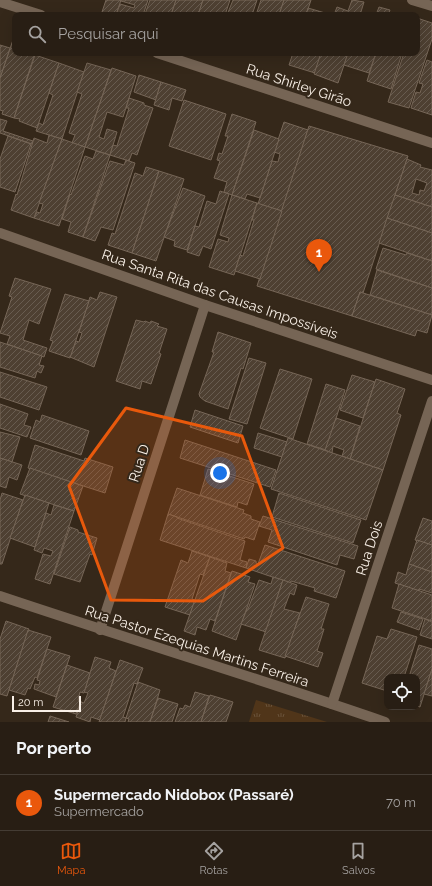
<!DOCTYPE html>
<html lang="pt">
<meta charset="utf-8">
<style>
:root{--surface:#281e14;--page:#30271d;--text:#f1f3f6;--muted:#a5a2a0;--line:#443c34;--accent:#ea580c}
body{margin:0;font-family:Raleway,sans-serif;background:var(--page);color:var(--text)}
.controls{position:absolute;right:12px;bottom:12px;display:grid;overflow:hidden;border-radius:8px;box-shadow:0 4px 16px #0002}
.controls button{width:36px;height:36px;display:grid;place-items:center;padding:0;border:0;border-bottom:1px solid var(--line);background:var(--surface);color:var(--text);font:20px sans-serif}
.scale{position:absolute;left:12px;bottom:10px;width:69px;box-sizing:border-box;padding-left:4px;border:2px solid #f9f0e7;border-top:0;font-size:11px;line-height:14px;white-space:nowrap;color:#f9f0e7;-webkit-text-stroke:3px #35281a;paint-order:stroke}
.you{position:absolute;left:220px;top:473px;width:14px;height:14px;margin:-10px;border:3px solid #fff;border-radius:50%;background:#1a73e8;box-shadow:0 0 0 6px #1a73e833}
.badge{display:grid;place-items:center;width:26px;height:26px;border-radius:50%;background:var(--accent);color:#fff;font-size:13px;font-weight:700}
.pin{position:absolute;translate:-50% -33px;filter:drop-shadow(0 1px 2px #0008)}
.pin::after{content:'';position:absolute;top:21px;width:14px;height:12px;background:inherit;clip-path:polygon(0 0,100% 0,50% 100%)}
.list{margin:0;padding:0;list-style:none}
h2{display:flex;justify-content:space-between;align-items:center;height:52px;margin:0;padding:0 16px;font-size:17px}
h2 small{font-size:13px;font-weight:400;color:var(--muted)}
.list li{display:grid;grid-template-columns:26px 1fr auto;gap:12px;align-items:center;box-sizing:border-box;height:56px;padding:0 16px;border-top:1px solid var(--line)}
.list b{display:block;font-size:15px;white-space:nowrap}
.list p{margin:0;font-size:13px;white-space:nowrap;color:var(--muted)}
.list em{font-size:13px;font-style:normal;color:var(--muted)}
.icon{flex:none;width:22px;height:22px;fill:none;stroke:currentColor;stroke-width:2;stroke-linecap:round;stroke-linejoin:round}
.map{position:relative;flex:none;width:432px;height:722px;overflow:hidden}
.search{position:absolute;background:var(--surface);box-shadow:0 4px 16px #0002;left:12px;right:12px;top:12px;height:44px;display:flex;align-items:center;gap:10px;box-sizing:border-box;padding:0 14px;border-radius:8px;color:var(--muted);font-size:15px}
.sheet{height:108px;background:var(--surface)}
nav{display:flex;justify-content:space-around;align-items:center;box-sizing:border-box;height:56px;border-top:1px solid var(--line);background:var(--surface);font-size:11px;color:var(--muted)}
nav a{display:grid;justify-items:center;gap:2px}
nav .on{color:var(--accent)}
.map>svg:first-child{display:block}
.park{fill:url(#park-tufts)}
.building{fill:url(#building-hatch);stroke:#766657;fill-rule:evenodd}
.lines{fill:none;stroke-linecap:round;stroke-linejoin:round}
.minor{stroke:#766555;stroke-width:10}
.marked{fill:#e8590c;fill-opacity:0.2;stroke:#e8590c;stroke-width:3;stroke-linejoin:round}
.labels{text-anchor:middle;stroke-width:4;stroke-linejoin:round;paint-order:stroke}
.street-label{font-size:14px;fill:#f9f0e7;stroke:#35281a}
</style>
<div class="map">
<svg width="432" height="722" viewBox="0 0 432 722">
<defs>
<pattern id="park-tufts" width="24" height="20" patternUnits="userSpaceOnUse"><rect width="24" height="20" fill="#503519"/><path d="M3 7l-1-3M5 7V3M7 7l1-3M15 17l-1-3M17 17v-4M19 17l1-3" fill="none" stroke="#6a533a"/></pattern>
<pattern id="building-hatch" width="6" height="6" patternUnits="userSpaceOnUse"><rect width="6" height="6" fill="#4e4032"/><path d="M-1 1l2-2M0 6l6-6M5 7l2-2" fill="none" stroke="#685c50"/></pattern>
</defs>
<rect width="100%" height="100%" fill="#35281a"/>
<polygon class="park" points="256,700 327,722 328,722 249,722"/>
<g class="building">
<polygon points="106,0 121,0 116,15 111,15 102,12"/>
<polygon points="121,0 148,0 143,15 116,15 120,4 134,8 135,5 121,1"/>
<polygon points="150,0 176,0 171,15 149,15 145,14"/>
<polygon points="176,0 203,0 198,15 171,15"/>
<polygon points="203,0 230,0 225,15 198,15"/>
<polygon points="233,0 257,0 252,15 227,15"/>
<polygon points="261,0 284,0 279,15 256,15"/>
<polygon points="284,0 311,0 306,15 279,15"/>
<polygon points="352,0 364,2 360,15 334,15 337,7 348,11"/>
<polygon points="379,7 390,10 388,15 376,15"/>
<polygon points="308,8 332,15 306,15"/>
<polygon points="417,18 432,23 432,39 409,108 388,102 404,53 417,53"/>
<polygon points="15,34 15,53 35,53 14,118 2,114 3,111 0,110 0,78"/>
<polygon points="0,45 10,48 0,78"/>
<polygon points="293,53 321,53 315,73 289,65"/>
<polygon points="321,53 348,53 338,83 314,74"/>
<polygon points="348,53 376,53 369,73 344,65"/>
<polygon points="376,53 402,53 391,89 367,81"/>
<polygon points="35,55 59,63 37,128 19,121 20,119 14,118"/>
<polygon points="427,60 432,62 432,115 411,108 416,92 420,93 423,84 419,83"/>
<polygon points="59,63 84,72 62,139 36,131 39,123 43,125 53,95 49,93"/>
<polygon points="87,63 111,70 85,147 72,143 75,135 69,133 82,94 77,92"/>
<polygon points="112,68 136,76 123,117 107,112 99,137 104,139 107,129 117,132 110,155 85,147"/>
<polygon points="139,75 161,82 156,100 134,92"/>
<polygon points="161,82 186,90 182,101 172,98 169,110 154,105"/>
<polygon points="129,98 144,103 144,105 153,108 137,155 132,153 129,161 110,155 113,145 117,146 129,108 126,108"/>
<polygon points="184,100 226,114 211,160 169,146"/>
<polygon points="232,114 256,122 232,195 224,192 227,182 214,178 220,161 217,160 219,153 222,154 228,136 225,136"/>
<polygon points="0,119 7,121 3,131 33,141 32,144 0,133"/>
<polygon points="284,122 308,130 282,211 258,204 272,161 278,162 280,154 274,152"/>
<polygon points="309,126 408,156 363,293 360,292 352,316 257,286"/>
<polygon points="254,130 279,139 260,198 247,194 245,199 232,195"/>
<polygon points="49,135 62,139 34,218 11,210 16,194 17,195 34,138 47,143"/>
<polygon points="8,136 31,144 15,192 0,187 0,159"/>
<polygon points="62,139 85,147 59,226 34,218 37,212 40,213 43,204 39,203"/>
<polygon points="96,151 110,155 83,237 68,232 71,222 62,219 70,194 71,195 85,156 93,159"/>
<path d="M407 159 421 165 420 167 432 170V207L395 195ZM416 179 427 183 424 191 420 190 419 195 412 193Z"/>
<polygon points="126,160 135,163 113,230 101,227 95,241 83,237 110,161 124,165"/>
<polygon points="146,167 159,171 132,253 108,245 112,233 115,234 135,173 143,176"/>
<polygon points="159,171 184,179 156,261 132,253"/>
<polygon points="183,188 205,196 187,250 174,246 175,241 164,237"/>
<polygon points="220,191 229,194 211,249 203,246 199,256 187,252 195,226 199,227 207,201 216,204"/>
<polygon points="232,195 257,203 234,275 209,267 218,239 228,242 229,238 220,235"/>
<polygon points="395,195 432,207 432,233 387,218"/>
<polygon points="257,203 282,211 260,279 235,271 240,255 243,256 254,220 252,220"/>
<polygon points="387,218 432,233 432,261 379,243"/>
<polygon points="383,248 406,255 407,253 432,261 432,288 376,269"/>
<polygon points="377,270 432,288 432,315 370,295"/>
<polygon points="15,278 51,289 39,324 29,320 23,340 47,348 44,357 7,344 10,336 0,333 12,297 9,296"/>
<polygon points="100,292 117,297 94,367 70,357 76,341 79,342 82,333 79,332 90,297 97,300"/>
<polygon points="360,292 432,315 427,333 417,330 415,336 352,316"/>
<polygon points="65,294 89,301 70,358 49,351 53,341 50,340"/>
<polygon points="136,320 144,322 145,321 150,323 151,321 159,324 157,326 167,329 159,353 161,354 151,384 142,381 140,389 116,381"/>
<polygon points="218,332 251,343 243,369 241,368 228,409 205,401 200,397 199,394 214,352 212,352"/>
<polygon points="0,342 42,356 39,365 44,366 41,373 37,371 35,378 0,367"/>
<polygon points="249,358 266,363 247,424 229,419"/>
<polygon points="280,369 312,379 293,439 260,428"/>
<polygon points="0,372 47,387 39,410 0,397"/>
<polygon points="352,375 375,382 363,418 340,410"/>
<polygon points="376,379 405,389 397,413 401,415 383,470 350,459"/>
<polygon points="326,384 345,390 326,450 307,444"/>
<polygon points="0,404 28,414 24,425 31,427 27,437 0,428"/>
<polygon points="195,410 243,426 238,443 190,427"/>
<polygon points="42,415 89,431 81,455 30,438 36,420 40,422"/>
<polygon points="336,418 360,426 350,459 342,456 344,450 333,446 332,453 325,450"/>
<polygon points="0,432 20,437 12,462 0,458"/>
<polygon points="258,433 287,442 282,457 254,448"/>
<polygon points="288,438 383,470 366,520 271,489"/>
<polygon points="185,440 276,470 270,487 180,458"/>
<polygon points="35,445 84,461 85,458 113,467 105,493 28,468"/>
<polygon points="0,458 22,465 17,480 9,477 6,488 0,486"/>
<polygon points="30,468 83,486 74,511 20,494"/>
<polygon points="208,469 254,484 247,505 238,502 237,507 200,495"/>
<polygon points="177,488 244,510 243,513 251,516 251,519 260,522 254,540 245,537 244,539 168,514"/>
<polygon points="2,493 23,500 2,564 0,564 0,500"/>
<polygon points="279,493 361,520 353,543 272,517"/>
<polygon points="25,495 49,503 35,547 10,538"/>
<polygon points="54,505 74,511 50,584 35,579 43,554 51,556 53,551 44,548 42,553 34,550 46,513 51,515"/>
<polygon points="168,514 177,517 177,518 245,541 240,560 247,562 246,568 160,540"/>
<polygon points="263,516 358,546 354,559 340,555 337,565 268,542 272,530 259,526"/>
<polygon points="423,518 432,521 432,545 415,540"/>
<polygon points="70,527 78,530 78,532 97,538 92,555 90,554 80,582 54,574"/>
<polygon points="417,540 432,545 432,572 409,564"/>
<polygon points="265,545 345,571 336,598 314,591 315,588 291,581 290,583 246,568 249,559 256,561 256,563 258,564"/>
<polygon points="192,551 210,557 203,575 200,574 192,599 195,600 190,615 165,607 181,560 188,563"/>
<polygon points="210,557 227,563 225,571 231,573 215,621 210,619 206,630 197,627 195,635 184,631"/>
<polygon points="409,564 432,572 432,593 419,589 419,591 395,583 398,572 406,575"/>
<polygon points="232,571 250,577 248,582 255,584 236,640 212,631"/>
<polygon points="273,577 283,580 266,632 241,624 247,609 248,609 259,580 271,584"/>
<polygon points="283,580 297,585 294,595 290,593 284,609 300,613 285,658 259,650"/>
<polygon points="399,584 432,595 432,621 392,608"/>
<polygon points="306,597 329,604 321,629 324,629 317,651 323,653 318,667 285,656"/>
<polygon points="401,612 423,619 419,630 397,622"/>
<polygon points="425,619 432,622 432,639 420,635"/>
<polygon points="6,621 29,629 7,696 0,694 0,639"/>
<polygon points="391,629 417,637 404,677 387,677 387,691 362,683 377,636 387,639"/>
<polygon points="28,630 51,637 37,678 35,677 30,689 28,688 25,695 9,690"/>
<polygon points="419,645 432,649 432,669 420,707 417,706 417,677 409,677"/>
<polygon points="47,649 70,656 56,697 34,689 35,684 39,685 40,681 37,680"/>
<polygon points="95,657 111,662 109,668 116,671 100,720 91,717 90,722 76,717 81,702 84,703 88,693 84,692"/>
<polygon points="120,660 143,668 137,684 134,683 123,717 126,718 125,722 99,722"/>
<polygon points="67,665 90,673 84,693 80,692 78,700 81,701 76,714 53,707"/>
<polygon points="432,669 432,696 424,694"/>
<polygon points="138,682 160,690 150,722 128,722 129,719 126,718"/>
<polygon points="195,692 209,696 201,722 175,722 180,708 183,709 185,705 190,707"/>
<polygon points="210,695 233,702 226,722 201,722"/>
<polygon points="158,698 178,704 172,722 150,722"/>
<polygon points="50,716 69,722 48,722"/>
</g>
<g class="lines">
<g class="minor">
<polyline points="412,0 432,6"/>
<polyline points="0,2 41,15"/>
<polyline points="157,53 432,143"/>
<polyline points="0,233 205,305 432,380"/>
<path d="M0 596C128 639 258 678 385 722"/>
<polyline points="100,630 205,305"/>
<polyline points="332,704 432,401"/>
</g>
</g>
<path class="marked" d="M126 408 242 436 283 548 203 601 111 600 69 486Z"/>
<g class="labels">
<g class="street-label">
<text transform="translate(299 85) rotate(18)" y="5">Rua Shirley Girão</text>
<text transform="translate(220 294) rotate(19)" y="5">Rua Santa Rita das Causas Impossíveis</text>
<text transform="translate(139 463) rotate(-72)" y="5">Rua D</text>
<text transform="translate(369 548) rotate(-72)" y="5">Rua Dois</text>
<text transform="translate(197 646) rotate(18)" y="5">Rua Pastor Ezequias Martins Ferreira</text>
</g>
</g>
</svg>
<div class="controls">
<button><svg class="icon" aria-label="locate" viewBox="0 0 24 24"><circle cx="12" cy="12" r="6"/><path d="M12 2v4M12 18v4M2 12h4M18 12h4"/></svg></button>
</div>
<div class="scale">20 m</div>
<div class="you"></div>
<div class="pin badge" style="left:319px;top:272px">1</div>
<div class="search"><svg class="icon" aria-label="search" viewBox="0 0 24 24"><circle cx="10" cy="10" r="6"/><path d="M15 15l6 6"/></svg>Pesquisar aqui</div>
</div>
<section class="sheet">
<h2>Por perto<small></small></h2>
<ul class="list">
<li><span class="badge">1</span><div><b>Supermercado Nidobox (Passaré)</b><p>Supermercado</p></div><em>70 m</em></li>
</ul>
</section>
<nav>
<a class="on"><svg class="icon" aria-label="map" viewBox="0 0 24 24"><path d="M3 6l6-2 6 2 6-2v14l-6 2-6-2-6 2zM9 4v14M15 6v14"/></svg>Mapa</a>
<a><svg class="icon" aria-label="directions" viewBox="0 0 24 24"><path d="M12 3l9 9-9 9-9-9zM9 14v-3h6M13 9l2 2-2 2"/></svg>Rotas</a>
<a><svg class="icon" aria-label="saved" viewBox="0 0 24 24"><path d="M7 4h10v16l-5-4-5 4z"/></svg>Salvos</a>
</nav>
